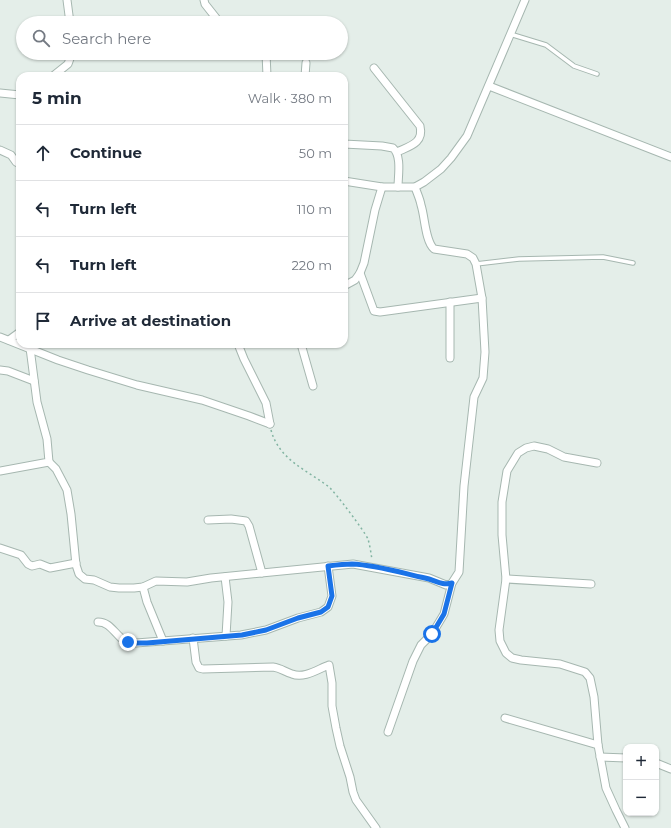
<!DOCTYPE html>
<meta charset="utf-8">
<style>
:root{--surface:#fff;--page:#f2f2f3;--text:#1f2937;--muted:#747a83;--line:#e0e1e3}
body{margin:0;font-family:Montserrat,sans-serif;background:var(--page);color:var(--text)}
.controls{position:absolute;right:12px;bottom:12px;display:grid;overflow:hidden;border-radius:8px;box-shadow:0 1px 3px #0004}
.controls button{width:36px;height:36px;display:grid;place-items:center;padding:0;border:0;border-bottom:1px solid var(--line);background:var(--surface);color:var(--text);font:20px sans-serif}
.stop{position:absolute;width:12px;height:12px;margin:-9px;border:3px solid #1a73e8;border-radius:50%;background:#fff}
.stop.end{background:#1a73e8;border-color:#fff;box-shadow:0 1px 4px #0008}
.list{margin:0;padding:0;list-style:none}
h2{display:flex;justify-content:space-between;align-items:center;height:52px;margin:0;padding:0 16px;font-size:17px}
h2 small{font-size:13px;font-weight:400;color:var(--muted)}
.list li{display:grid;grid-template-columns:26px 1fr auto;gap:12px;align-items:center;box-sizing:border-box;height:56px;padding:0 16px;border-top:1px solid var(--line)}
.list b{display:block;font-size:15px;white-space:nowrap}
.list em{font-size:13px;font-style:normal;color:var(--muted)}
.icon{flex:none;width:22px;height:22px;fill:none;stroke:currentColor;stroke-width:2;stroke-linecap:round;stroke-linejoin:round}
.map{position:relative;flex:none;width:671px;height:828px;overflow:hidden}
.search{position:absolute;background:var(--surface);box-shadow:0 1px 3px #0004;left:16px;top:16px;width:332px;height:44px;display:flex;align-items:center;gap:10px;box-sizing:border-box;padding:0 14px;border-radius:22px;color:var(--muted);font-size:15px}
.panel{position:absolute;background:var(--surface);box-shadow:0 1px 3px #0004;left:16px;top:72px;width:332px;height:276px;border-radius:12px}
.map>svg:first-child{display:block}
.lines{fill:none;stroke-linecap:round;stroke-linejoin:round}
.lane-casing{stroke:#a6b7b0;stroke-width:5.5}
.street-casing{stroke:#a6b7b0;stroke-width:9}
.path{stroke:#82b4a2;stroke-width:1.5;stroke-dasharray:2 3;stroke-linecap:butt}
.lane{stroke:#fff;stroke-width:3.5}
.street{stroke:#fff;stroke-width:7}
.route{stroke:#1a73e8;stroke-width:5}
</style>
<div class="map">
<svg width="671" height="828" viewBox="0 0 671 828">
<rect width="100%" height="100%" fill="#e4eee9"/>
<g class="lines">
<defs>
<g id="lane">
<polyline points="510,34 546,45 574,66 597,74"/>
<polyline points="476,264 519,259 603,257 633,263"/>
</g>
<g id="street">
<polyline points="67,0 70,23"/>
<polyline points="204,0 205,4 220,23"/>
<polyline points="266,53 267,76"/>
<path d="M374 68 420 126C424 143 410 146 397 152"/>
<polyline points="53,76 68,64 72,53"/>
<polyline points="305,76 306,63"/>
<polyline points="489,86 671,157"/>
<polyline points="0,93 20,95"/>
<path d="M344 144 382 146 393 148C402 156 398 176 398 187"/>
<polyline points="0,150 11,155 16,162 20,164"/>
<polyline points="344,181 382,187 415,187 424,182 441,169 451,158 467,136 525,0"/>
<polyline points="360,273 374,311 380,312 482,298"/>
<polyline points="344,286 355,280 360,273 364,263 375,210 382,187"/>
<polyline points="450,302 450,358"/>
<polyline points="0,337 58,360 88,370 137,385 202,400 249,416 270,424"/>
<polyline points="9,340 20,332"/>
<polyline points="238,344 244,359 266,403 270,424"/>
<polyline points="301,344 313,386"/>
<polyline points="0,370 8,371 34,381"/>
<path d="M49 462 56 469 67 490 71 514 76 565 79 574 85 579 94 580 110 587 119 588H134L143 587 156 581 187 582 211 578 353 564 429 578 446 585 452 583 459 572 464 486 474 397 483 378 485 352 482 298 476 264 473 258 467 254 434 249C425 241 425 217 421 205 420 199 417 193 415 187"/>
<polyline points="597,463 564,457 548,449 534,446 526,448 518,453 507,471 502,502 502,535 506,579 499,630 500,641 506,653 512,658 521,660 560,664 585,672 590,678 594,697 598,745 606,788 616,810 625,828"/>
<polyline points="0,471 49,462 47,439 37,402 30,348"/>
<polyline points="208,520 231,519 246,521 249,526 262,573"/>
<polyline points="0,548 21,555 28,564 32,566 40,564 50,568 76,563"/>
<polyline points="225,577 228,602 226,636"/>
<polyline points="506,579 591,584"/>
<polyline points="143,587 147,602 163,641"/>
<path d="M98 622C109 622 113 631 121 638 125 641 130 642 136 643L241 635 266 630 298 618 321 612 328 607 332 596 328 566"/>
<path d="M193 638 196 662 199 668 203 669 273 667C281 668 285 672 292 674 304 679 318 669 329 665L332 683V706L336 728 340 746 350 777 353 792 356 800 376 828"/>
<polyline points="505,718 598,745"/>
<polyline points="388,732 413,661 421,645 432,634 444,614 452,583"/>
<polyline points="600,757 626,758"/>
<polyline points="656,763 671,769"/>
</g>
</defs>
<use href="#lane" class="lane-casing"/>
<use href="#street" class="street-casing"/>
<path class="path" d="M271 430C279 460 307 470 329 487 335 492 365 532 368 539 370 546 371 553 372 560"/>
<use href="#lane" class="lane"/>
<use href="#street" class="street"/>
</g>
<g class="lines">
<path class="route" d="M128 642 136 643H147L242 635 266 630 298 618 321 612 328 607 332 596 328 566C336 565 344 564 352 564 377 565 402 573 425 578 435 580 442 586 452 583L444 614 432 634"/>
</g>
</svg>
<div class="controls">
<button>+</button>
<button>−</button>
</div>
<div class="stop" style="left:432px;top:634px"></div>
<div class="stop end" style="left:128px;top:642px"></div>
<div class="search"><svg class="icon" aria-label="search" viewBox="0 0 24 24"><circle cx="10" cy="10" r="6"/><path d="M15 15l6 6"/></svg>Search here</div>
<section class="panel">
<h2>5 min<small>Walk · 380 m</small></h2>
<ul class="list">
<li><svg class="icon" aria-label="ahead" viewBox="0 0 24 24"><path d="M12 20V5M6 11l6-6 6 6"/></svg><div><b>Continue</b></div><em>50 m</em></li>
<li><svg class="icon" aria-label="left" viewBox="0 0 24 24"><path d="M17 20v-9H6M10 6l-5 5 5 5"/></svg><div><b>Turn left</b></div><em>110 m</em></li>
<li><svg class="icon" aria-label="left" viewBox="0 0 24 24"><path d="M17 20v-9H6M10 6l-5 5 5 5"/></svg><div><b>Turn left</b></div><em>220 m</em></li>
<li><svg class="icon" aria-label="arrive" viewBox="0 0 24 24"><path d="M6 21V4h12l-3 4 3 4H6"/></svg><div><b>Arrive at destination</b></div></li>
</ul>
</section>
</div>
